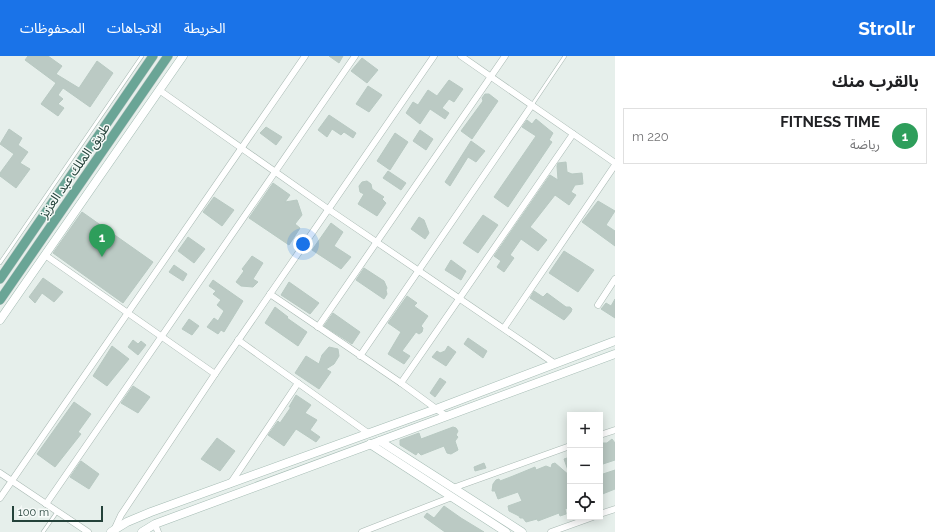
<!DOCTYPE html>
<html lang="ar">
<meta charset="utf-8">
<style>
:root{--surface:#fff;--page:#f2f2f2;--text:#202124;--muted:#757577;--line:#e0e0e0;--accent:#1a73e8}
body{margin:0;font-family:Raleway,"Noto Sans Arabic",sans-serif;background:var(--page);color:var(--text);direction:rtl}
.controls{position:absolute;right:12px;bottom:12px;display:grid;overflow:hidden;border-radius:0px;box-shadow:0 2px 10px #0003}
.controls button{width:36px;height:36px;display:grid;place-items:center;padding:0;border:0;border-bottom:1px solid var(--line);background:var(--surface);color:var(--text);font:20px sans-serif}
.scale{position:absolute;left:12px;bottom:10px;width:91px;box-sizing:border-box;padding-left:4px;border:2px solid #24423a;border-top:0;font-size:11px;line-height:14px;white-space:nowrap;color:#24423a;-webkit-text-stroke:3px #f7fbf9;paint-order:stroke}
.you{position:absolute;left:303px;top:188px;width:14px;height:14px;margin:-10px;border:3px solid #fff;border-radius:50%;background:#1a73e8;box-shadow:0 0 0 6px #1a73e833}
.badge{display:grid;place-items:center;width:26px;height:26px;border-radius:50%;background:var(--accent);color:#fff;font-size:13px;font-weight:700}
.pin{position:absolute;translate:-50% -33px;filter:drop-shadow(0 1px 2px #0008)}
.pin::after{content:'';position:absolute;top:21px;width:14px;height:12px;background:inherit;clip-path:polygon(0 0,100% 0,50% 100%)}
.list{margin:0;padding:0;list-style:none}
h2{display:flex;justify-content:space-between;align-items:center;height:52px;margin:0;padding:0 16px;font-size:17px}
h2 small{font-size:13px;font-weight:400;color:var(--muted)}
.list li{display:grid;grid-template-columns:26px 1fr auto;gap:12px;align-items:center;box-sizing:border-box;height:56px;margin:0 8px 8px;padding:0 8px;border:1px solid var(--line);border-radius:0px}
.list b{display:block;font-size:15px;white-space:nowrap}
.list p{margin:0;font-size:13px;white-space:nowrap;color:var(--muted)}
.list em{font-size:13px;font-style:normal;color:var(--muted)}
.icon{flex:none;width:22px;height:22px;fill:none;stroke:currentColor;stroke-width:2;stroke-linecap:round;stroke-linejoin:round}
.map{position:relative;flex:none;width:615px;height:476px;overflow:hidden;direction:ltr}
header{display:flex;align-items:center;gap:24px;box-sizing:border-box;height:56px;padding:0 20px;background:var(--accent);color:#fff}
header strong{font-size:19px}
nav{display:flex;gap:22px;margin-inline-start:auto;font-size:14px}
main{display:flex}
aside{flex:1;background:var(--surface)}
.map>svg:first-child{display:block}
.building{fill:#bbcac4;stroke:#b8c9c2}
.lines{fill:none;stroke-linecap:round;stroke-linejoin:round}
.lane-casing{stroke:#a8b8b2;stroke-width:4}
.street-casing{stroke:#a8b8b2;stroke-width:7}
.secondary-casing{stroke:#a4bbb3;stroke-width:9}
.primary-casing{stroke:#c2cac8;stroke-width:10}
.lane{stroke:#fff;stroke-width:3}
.street{stroke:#fff;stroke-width:6}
.secondary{stroke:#fff;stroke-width:8}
.primary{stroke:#6aa596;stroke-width:9}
.labels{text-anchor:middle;stroke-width:3;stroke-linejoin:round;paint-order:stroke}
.street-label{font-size:13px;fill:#24423a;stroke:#f7fbf9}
</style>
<header>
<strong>Strollr</strong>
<nav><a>الخريطة</a><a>الاتجاهات</a><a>المحفوظات</a></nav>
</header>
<main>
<aside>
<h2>بالقرب منك<small></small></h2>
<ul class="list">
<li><span class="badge" style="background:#2e9e5b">1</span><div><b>FITNESS TIME</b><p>رياضة</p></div><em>220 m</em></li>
</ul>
</aside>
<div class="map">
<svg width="615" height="476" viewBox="0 0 615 476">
<rect width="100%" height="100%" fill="#e6efeb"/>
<g class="building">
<polygon points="28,0 48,0 62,10 56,18 79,32 97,5 113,17 90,51 63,32 58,39 63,43 58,48 64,52 58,60 41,48 56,27 25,4"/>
<polygon points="329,0 343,0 339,7"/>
<polygon points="362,2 378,14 367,27 351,15"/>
<polygon points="449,24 463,33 454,46 449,43 442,52 449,57 445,63 430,53 420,68 406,57 413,46 418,49 428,34 437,40"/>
<polygon points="368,30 382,39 369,56 356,48"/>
<polygon points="485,38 489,38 498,45 472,83 461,75 483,45 482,42"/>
<polygon points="329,59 356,77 353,82 344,76 341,79 332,73 327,81 318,74"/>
<polygon points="536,63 553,77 549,84 552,86 508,151 494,141 536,80 522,71 527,64 532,68"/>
<polygon points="266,71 282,81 276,89 260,77"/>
<polygon points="9,73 22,82 18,89 28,96 20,107 30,113 16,132 0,120 0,117 14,98 0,88"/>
<polygon points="420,74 433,83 426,94 413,85"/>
<polygon points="395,77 408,86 390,114 377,105"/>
<polygon points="471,85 485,95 476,106 468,101 450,130 445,126"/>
<polygon points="566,106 567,116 572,118 582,117 583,128 575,129 571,136 576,139 569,149 555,139 530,171 547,184 538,195 521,183 510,199 514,202 504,216 497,211 501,205 494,200 550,119 558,124 557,110 558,107"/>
<polygon points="388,115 406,127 401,134 383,122"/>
<polygon points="367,125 371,128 372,133 384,141 382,143 386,147 377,160 358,148 364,138 360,136 359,130 362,126"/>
<polygon points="273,127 290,139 285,146 297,144 302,159 295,168 300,172 289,189 249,162"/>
<polygon points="214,141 234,154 222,170 203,156"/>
<polygon points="598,145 615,155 606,169 615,175 615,190 582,166"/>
<polygon points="82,156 153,206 123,247 53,197"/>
<polygon points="483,159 498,169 478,197 463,187"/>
<polygon points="419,161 424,164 429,177 425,183 411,173"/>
<polygon points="331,167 343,176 334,190 351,201 341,213 312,194"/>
<polygon points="188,181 205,193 194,207 178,195"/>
<polygon points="564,195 594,214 578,236 549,217"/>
<polygon points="252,200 263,207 253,223 258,226 253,231 241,230 236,226 244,215 242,213"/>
<polygon points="451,204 466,215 461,224 445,214"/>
<polygon points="174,209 187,218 183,225 169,216"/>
<polygon points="364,212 384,225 387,232 386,234 387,238 384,243 356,224"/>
<polygon points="43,222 63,236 54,246 42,237 35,247 29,241"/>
<polygon points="213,224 243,245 224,276 221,274 218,278 207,271 214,262 218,265 224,255 217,249 221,244 213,238 216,235 209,230"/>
<polygon points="289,226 319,247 310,258 281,239"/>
<polygon points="534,235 543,241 547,237 566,251 570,251 572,253 571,256 564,264 530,242"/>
<polygon points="407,240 417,247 414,250 428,260 421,270 423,272 422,276 419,278 416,276 402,295 410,300 404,308 388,298 401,276 388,267"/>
<polygon points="615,243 615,262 601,253 606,247 611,250"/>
<polygon points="275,251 288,261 287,262 307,276 298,290 265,267"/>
<polygon points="333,257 360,276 352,288 324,270"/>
<polygon points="189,263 199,270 192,279 182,273"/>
<polygon points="468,282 487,295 483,302 464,288"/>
<polygon points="133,284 138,288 141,285 146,289 138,299 128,291"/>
<polygon points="112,290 129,303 107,330 93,320"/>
<polygon points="448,290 456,296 446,310 432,301 437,295 440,297 445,295"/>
<polygon points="329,291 338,293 339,300 334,308 326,313 331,316 319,333 295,317 306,300 319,308 322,299"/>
<polygon points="440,322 446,326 435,341 430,337"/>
<polygon points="133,330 150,341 138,357 121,347"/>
<polygon points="296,339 311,349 305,357 317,364 310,374 320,381 316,386 296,373 284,390 268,379 278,365 280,367 291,351 289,351"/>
<polygon points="74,346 91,358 78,376 81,378 55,411 37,398"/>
<polygon points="453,371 456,372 458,375 456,379 458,381 455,385 458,394 451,398 447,397 444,390 421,399 418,396 416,399 400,389 400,384 419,377 421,383"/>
<polygon points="217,382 235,395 220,415 201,403"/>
<polygon points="612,383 615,387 615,404 600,409 600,387 607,387"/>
<polygon points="570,401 570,417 569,417 564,403"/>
<polygon points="81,405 99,418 89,433 70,421"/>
<polygon points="484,407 486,412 475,415 474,411"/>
<polygon points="555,407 570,420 570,451 565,453 566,458 560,460 559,457 538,465 537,463 526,466 523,462 520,462 519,460 509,455 508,450 522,445 518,436 498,443 495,435 492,435 493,428 496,424 499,423 500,425 513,420 535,411 536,414 546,410 551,412 552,408"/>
<polygon points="615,414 615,433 600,439 600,419"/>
<polygon points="444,450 461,462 484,476 445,476 424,461 427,457 434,462"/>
</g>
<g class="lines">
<defs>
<g id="lane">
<polyline points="532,49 565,0"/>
<polyline points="0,207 142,0"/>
<polyline points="43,476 57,456"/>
</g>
<g id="street">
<polyline points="461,0 615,107"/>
<polyline points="159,34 328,153 554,307"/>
<polyline points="45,199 215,318"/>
<polyline points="270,238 401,327 446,360"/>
<polyline points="598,249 615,223"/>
<polyline points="318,271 505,0"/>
<polyline points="504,272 615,109"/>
<polyline points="238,284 368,377"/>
<polyline points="360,300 532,49"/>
<polyline points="401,327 573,78"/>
<polyline points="600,379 615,374"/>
<polyline points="0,417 88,476"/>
<polyline points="230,428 298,327"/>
<polyline points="453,432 570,390"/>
<polyline points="0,442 305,0"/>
<polyline points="46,448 355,0"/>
<polyline points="600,458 615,453"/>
<polyline points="155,468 158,476"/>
<polyline points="115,472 121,459 215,318 434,0"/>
<polyline points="362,476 452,441"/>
<polyline points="551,476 593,461"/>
</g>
<g id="secondary">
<polyline points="0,264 183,0"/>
<polyline points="380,385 522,476"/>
<polyline points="370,388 506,476"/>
<polyline points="111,476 127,466 151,456 436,353 615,285"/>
<polyline points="142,476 155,468 615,298"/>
</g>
<g id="primary">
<polyline points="0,223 153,0"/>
<polyline points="0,244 168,0"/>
</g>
</defs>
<use href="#lane" class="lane-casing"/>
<use href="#street" class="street-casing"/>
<use href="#secondary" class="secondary-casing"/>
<use href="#primary" class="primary-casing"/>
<use href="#lane" class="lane"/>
<use href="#street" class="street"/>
<use href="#secondary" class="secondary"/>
<use href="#primary" class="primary"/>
</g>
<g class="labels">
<g class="street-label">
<text transform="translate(74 114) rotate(-55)" y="5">طريق الملك عبد العزيز</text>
</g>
</g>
</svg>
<div class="controls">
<button>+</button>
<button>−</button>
<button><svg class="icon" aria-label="locate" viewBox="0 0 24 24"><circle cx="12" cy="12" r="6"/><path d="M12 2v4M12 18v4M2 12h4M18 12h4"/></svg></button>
</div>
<div class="scale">100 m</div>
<div class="you"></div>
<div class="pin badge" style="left:102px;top:201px;background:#2e9e5b">1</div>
</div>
</main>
